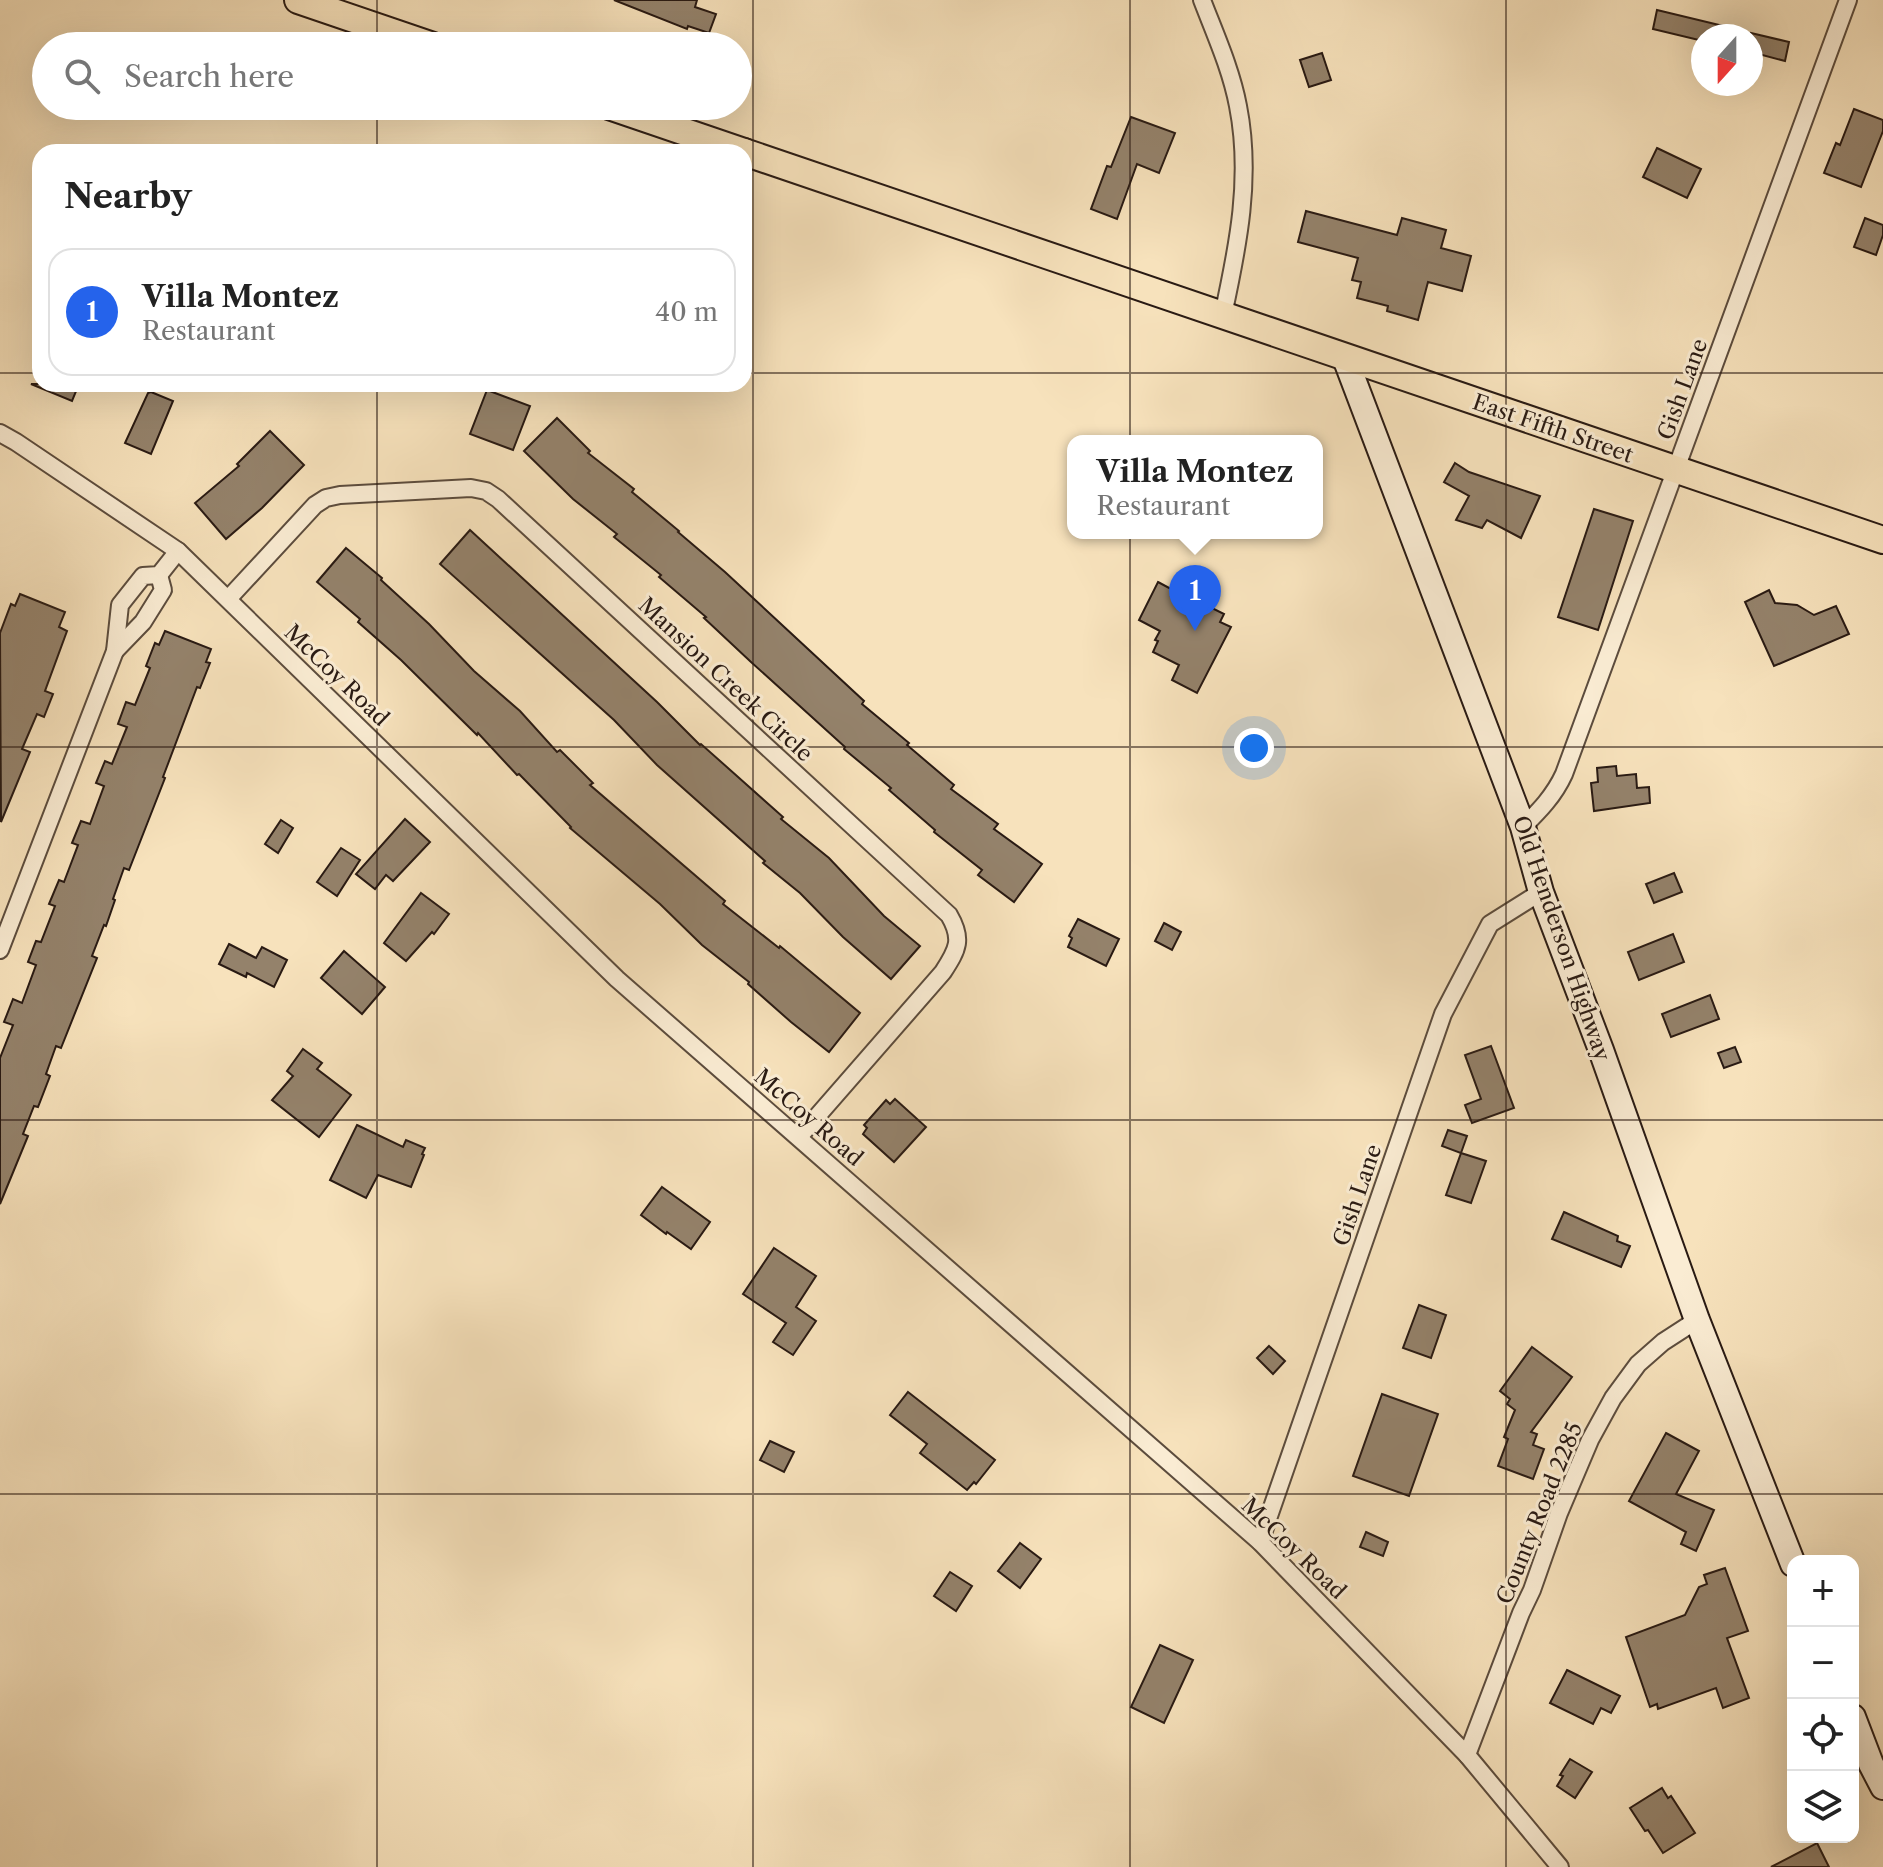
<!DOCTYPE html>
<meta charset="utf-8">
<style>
:root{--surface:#fff;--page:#f2f2f2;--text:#222;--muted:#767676;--line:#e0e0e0;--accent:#2563eb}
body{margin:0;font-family:"Libre Caslon Text",serif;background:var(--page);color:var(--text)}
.controls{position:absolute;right:24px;bottom:24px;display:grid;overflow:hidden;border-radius:16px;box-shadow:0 8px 32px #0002}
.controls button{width:72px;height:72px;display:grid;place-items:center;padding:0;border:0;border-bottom:2px solid var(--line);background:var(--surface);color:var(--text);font:40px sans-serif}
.compass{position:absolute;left:1691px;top:24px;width:72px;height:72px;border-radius:50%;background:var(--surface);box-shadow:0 8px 32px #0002;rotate:201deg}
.you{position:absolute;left:1254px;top:748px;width:28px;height:28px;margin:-20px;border:6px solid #fff;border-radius:50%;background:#1a73e8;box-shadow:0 0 0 12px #1a73e833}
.badge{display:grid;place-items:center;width:52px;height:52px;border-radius:50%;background:var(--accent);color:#fff;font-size:26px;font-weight:700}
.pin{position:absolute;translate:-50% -66px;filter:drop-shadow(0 2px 4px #0008)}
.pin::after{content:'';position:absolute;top:42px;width:28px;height:24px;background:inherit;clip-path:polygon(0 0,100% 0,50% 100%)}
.popup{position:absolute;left:1067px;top:435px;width:256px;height:104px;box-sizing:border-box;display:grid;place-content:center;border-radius:16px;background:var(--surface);filter:drop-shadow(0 2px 6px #0005);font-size:26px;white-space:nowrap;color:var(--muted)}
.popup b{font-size:30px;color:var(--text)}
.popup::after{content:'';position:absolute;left:50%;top:100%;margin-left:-16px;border:16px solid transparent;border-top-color:var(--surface)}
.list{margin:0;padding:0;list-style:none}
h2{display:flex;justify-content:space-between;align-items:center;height:104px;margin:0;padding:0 32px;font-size:34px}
h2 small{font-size:26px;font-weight:400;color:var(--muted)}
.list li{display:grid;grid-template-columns:52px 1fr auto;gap:24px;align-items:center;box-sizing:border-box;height:128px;margin:0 16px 16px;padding:0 16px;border:2px solid var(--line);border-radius:24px}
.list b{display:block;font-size:30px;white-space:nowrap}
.list p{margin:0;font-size:26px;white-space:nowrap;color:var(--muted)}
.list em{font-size:26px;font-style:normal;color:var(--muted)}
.icon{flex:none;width:44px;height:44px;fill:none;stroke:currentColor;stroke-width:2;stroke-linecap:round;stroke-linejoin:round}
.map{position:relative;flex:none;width:1883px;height:1867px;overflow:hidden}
.search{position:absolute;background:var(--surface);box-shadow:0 8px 32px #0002;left:32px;top:32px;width:720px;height:88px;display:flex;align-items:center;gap:20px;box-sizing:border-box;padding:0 28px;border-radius:44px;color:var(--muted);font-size:30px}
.panel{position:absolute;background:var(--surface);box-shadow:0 8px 32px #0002;left:32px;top:144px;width:720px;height:248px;border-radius:24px}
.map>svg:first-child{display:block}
.building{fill:#94826b;stroke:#291a13;stroke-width:2}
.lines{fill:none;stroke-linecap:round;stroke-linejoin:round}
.minor-casing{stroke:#5c4c3d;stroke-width:20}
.secondary-casing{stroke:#291a13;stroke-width:28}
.primary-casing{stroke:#291a13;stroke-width:30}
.minor{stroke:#faecd3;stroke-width:16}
.secondary{stroke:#faecd3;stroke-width:24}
.primary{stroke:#f7e2bc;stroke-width:26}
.grid{fill:none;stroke:#291a13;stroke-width:2;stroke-opacity:0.55}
.labels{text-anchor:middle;stroke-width:6;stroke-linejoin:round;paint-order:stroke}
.street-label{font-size:22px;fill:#291a13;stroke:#faecd3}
</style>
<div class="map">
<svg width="1883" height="1867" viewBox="0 0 1883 1867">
<rect width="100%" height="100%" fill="#f7e2bc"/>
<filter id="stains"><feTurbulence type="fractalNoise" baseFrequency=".0025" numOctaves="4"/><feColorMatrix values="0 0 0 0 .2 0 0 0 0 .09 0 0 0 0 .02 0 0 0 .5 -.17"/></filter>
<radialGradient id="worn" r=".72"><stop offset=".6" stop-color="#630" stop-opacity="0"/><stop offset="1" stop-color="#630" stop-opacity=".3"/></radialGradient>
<g class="building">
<polygon points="614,0 697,0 695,7 716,14 709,33 688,26 687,29"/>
<polygon points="1657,10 1740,30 1739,36 1703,36 1703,41 1653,29"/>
<polygon points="1751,33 1789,42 1785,61 1751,52"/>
<polygon points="1322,53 1331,80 1309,87 1300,60"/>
<polygon points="1854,109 1883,120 1883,131 1861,187 1824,173 1836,143 1840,145"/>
<polygon points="1131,117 1175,133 1159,173 1137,164 1117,219 1091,209 1107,166 1111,167"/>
<polygon points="1657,148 1701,169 1687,198 1643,177"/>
<polygon points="1306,211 1397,235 1402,218 1446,230 1441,248 1471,256 1462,291 1428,282 1418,320 1387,311 1388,306 1357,298 1361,282 1352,280 1358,258 1298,242"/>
<polygon points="1865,218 1883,225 1883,235 1876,255 1854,247"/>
<polygon points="31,384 79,384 72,401"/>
<polygon points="487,390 530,406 513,450 470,434"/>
<polygon points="151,392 173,401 151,454 125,443 148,393"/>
<polygon points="557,418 590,451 588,453 634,489 632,492 679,531 678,532 725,572 864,701 862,704 909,743 907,745 954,785 951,789 998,824 994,829 1042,864 1014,902 978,875 982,870 934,832 935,830 889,790 891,788 844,749 845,747 751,662 704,618 706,617 659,577 661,575 614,537 617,534 573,499 524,451"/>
<polygon points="270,431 304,465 262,508 226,539 195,503 239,466 237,464"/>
<polygon points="1455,463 1469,472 1540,496 1521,538 1487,520 1482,528 1456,520 1469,496 1444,482"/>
<polygon points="1594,509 1633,521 1598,630 1558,617"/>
<polygon points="470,530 657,702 700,745 701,744 783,817 781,819 829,858 884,916 920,946 891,979 843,937 800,893 763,863 765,861 657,765 614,720 440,564"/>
<polygon points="346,548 382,578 381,580 429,624 474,671 520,711 557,752 560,750 593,783 590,785 725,901 723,904 779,948 780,946 860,1013 829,1052 791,1022 748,984 749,982 702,945 660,904 570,828 571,827 519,774 517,775 478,733 477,735 401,660 358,622 360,619 317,582"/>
<polygon points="1158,582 1173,590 1171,596 1204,613 1208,606 1224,614 1220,622 1231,627 1197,693 1172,680 1179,665 1153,652 1158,641 1155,640 1160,631 1139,620"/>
<polygon points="1769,590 1775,603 1797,605 1814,615 1836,606 1849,634 1774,666 1745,602"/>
<polygon points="20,594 65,612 59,627 67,631 45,691 53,694 44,717 37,714 22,749 30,752 1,822 0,633 11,604 15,606"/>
<polygon points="165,631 211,649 206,662 210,663 200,688 197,687 163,777 165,778 129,870 124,868 113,899 115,900 106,926 104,925 92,956 97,958 61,1048 56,1046 46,1074 50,1076 38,1107 34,1106 23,1134 28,1136 0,1204 0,1058 13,1025 4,1022 13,999 22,1003 36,965 28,962 36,941 41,942 55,906 49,904 59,880 64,882 78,845 72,843 81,821 90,824 104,786 96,783 105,761 112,764 127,727 118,724 126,702 135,705 150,668 146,666 155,643 159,645"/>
<polygon points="1616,766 1617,776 1636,774 1637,788 1649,787 1650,803 1594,811 1591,783 1598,782 1597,768"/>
<polygon points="405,819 430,842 393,881 386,875 375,889 356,874"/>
<polygon points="281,820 293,828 278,853 265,844"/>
<polygon points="341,848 360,860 337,896 317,882"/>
<polygon points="1674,873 1682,892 1654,903 1646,884"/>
<polygon points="421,893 449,914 434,934 432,932 406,961 384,943"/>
<polygon points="1078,919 1119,939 1106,966 1068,947 1072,938 1069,936"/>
<polygon points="1164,923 1181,932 1172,950 1155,941"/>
<polygon points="1673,934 1684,962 1639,980 1628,952"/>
<polygon points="229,944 256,958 262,947 287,960 274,987 247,973 246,977 219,964"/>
<polygon points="344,951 385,987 362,1014 321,978"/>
<polygon points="1710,995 1719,1019 1671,1037 1662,1014"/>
<polygon points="1491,1046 1514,1108 1472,1123 1465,1105 1481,1099 1465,1055"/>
<polygon points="1735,1047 1741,1062 1724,1068 1718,1053"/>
<polygon points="303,1049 322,1063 317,1069 351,1095 319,1137 272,1100 293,1076 287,1071"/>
<polygon points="895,1099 926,1127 894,1162 863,1134 867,1128 864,1125 886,1100 890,1104"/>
<polygon points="357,1125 403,1147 406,1140 425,1148 422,1154 424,1155 411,1187 378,1175 366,1198 330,1180"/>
<polygon points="1448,1130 1467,1136 1461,1153 1486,1161 1471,1203 1446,1195 1461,1153 1442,1146"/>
<polygon points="662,1187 710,1222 691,1249 667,1232 666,1234 641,1215"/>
<polygon points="1564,1212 1618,1236 1617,1241 1630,1246 1621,1267 1552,1239"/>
<polygon points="774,1248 816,1276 796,1307 816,1321 793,1355 773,1342 786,1323 743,1294"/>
<polygon points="1419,1305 1446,1315 1431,1358 1403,1348"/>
<polygon points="1269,1346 1285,1361 1273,1374 1257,1358"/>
<polygon points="1532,1347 1572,1377 1531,1432 1537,1434 1533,1445 1544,1449 1533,1479 1498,1466 1508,1439 1504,1437 1515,1410 1507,1404 1510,1399 1500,1391"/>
<polygon points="908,1392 995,1460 976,1484 974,1482 967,1490 920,1453 927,1444 890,1415"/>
<polygon points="1382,1394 1438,1414 1409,1496 1353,1476"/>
<polygon points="1666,1433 1699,1451 1676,1494 1714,1510 1696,1551 1681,1544 1686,1532 1629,1501"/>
<polygon points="770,1441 794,1452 784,1472 760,1460"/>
<polygon points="1366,1532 1388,1542 1383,1556 1360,1547"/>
<polygon points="1020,1543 1041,1559 1020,1588 998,1571"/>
<polygon points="1725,1568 1748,1631 1727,1638 1749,1698 1723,1708 1716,1688 1658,1709 1657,1704 1650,1707 1626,1637 1685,1615 1699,1587 1707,1584 1704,1575"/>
<polygon points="950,1572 972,1586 956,1611 934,1596"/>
<polygon points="1160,1645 1193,1660 1164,1723 1131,1707"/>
<polygon points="1567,1670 1620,1696 1611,1713 1601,1708 1593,1724 1550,1703"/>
<polygon points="1570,1759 1592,1772 1575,1798 1557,1786 1563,1776 1560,1775"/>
<polygon points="1662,1788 1668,1798 1671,1796 1695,1833 1663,1853 1648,1830 1645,1831 1630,1808"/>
<polygon points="1817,1843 1829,1867 1771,1867"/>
</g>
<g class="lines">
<defs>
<g id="minor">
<path d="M1202 0C1215 34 1231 69 1238 106 1252 177 1238 246 1223 315"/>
<polyline points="0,433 16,442 178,551 617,979 1260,1542 1467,1755 1560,1867"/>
<path d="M228 599 315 505 326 498 340 495 471 488 486 491 498 499 949 915C963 939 958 949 943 972L799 1137"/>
<polyline points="115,651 143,622 163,590 159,575"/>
<path d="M1523 827C1539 811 1554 796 1564 774L1848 0"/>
<polyline points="0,950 115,651 120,605 143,576 159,575 178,551"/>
<polyline points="1260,1542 1443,1014 1490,924 1541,892"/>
<polyline points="1467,1755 1521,1613 1532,1590 1559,1513 1590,1440 1613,1398 1638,1364 1663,1342 1697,1320"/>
</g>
<g id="secondary">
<polyline points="1345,358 1523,827 1541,892 1601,1050 1697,1320 1793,1564"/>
<polyline points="1853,1717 1871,1764 1883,1787"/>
</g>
<g id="primary">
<polyline points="298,0 433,46"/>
<polyline points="609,106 744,152"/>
<polyline points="744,152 1883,540"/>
</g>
</defs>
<use href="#minor" class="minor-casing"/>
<use href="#secondary" class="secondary-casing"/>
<use href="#primary" class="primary-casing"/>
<use href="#minor" class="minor"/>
<use href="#secondary" class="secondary"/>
<use href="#primary" class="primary"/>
</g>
<path class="grid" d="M377 0V46M753 0V1867M1130 0V1867M1506 0V1867M377 106V152M0 373H40M744 373H1883M377 384V1867M0 747H1883M0 1120H1883M0 1494H1883"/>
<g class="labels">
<g class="street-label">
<text transform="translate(1682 389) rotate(-70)" y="8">Gish Lane</text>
<text transform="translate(1553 428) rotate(19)" y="8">East Fifth Street</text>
<text transform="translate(337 675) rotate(44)" y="8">McCoy Road</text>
<text transform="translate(726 679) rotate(43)" y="8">Mansion Creek Circle</text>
<text transform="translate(1562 938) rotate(71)" y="8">Old Henderson Highway</text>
<text transform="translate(809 1117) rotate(41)" y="8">McCoy Road</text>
<text transform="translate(1357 1195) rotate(-71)" y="8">Gish Lane</text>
<text transform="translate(1539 1513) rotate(-68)" y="8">County Road 2285</text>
<text transform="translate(1294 1548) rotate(44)" y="8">McCoy Road</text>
</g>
</g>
<rect width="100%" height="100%" filter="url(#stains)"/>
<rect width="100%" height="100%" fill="url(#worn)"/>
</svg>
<div class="controls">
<button>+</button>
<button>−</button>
<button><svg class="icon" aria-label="locate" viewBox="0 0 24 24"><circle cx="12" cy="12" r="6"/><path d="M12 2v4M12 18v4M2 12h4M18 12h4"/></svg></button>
<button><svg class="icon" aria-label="layers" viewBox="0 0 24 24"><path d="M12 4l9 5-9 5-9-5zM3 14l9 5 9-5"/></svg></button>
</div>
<svg class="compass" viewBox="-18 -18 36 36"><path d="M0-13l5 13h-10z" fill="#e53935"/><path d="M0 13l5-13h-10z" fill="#767676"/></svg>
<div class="you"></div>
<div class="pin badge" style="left:1195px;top:631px">1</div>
<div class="popup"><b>Villa Montez</b>Restaurant</div>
<div class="search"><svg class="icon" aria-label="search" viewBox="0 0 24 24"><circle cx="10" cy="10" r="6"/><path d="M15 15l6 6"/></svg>Search here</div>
<section class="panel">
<h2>Nearby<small></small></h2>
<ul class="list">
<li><span class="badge">1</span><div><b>Villa Montez</b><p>Restaurant</p></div><em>40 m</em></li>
</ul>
</section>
</div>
